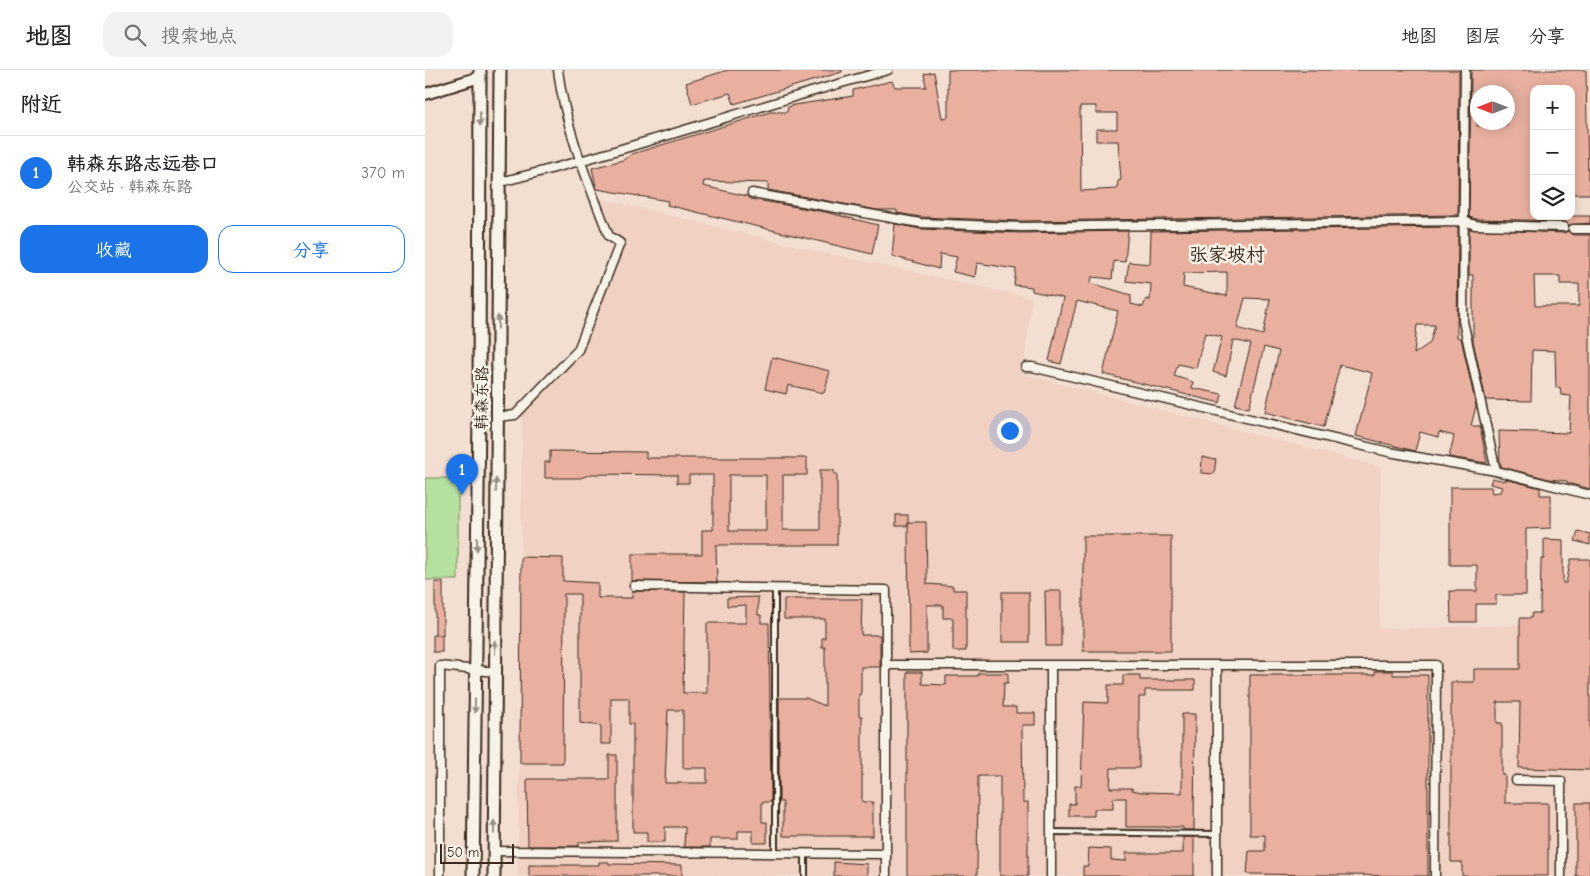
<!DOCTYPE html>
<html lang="zh">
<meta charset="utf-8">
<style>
:root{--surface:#fff;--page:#f2f2f2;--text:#202124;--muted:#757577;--line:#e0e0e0;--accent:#1a73e8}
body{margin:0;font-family:"Comic Neue","LXGW WenKai TC",sans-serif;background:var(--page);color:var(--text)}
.controls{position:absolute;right:15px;top:15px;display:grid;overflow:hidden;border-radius:10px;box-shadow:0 2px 12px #0003}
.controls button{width:45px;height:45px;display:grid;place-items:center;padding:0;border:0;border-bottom:1px solid var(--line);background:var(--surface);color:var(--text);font:25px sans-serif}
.compass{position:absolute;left:1045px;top:15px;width:45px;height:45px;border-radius:50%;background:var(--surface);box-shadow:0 2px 12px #0003;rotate:270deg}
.scale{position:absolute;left:15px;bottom:12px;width:74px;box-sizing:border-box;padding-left:5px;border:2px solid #3b2a1e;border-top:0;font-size:14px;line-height:18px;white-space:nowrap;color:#3b2a1e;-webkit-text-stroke:4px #f7f3e8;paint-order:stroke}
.you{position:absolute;left:584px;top:360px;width:18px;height:18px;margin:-12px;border:4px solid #fff;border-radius:50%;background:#1a73e8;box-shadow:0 0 0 8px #1a73e833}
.badge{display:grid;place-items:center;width:32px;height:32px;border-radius:50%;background:var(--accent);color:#fff;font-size:16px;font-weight:700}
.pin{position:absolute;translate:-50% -41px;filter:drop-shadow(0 1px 2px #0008)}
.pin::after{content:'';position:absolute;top:26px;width:18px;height:15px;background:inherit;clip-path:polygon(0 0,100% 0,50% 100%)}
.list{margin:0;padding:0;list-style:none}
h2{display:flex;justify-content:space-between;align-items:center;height:65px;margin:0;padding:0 20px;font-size:21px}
h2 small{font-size:16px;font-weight:400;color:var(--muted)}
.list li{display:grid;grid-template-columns:32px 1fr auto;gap:15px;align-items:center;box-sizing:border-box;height:75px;padding:0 20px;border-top:1px solid var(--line)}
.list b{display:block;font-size:19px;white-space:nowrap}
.list p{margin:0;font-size:16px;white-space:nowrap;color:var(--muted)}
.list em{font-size:16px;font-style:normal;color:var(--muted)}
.actions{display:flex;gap:10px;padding:15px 20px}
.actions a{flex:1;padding:11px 0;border:1px solid var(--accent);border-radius:15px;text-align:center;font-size:18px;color:var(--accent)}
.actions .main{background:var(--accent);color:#fff}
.icon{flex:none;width:28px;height:28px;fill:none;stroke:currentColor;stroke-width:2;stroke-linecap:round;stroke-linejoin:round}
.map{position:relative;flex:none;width:1165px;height:806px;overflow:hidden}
header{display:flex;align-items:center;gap:30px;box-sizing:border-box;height:70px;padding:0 25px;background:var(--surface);border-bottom:1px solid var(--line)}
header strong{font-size:24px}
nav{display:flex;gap:28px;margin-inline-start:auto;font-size:18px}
.search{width:350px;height:45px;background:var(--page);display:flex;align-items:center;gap:12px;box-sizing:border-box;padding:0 18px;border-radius:15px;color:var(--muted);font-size:19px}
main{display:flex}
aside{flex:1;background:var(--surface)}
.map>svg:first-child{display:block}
.built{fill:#f0d1c3}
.green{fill:#b5e09d;stroke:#78855e}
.building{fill:#e9b0a0;stroke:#3b2a1e;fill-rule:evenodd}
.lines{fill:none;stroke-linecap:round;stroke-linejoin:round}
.service-casing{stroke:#3b2a1e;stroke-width:8}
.minor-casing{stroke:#3b2a1e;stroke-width:11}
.tertiary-casing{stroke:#3b2a1e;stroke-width:14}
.secondary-casing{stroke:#3b2a1e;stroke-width:15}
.service{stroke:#f7f3e8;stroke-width:4}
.minor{stroke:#f7f3e8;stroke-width:8}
.tertiary{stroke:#f7f3e8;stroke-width:10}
.secondary{stroke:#f7f3e8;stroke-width:11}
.oneway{fill:#998e83}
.labels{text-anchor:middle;stroke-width:5;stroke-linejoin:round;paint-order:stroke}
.street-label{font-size:16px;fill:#3b2a1e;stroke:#f7f3e8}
.quarter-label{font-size:19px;fill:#3b2a1e;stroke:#f7f3e8}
</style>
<header>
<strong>地图</strong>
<div class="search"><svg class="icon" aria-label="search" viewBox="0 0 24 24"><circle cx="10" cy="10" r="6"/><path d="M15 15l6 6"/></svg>搜索地点</div>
<nav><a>地图</a><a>图层</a><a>分享</a></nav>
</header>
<main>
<aside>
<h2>附近<small></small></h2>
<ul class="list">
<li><span class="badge">1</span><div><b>韩森东路志远巷口</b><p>公交站 · 韩森东路</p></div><em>370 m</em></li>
</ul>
<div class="actions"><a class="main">收藏</a><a>分享</a></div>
</aside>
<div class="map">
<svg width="1165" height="806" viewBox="0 0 1165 806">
<rect width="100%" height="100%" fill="#f3dfd2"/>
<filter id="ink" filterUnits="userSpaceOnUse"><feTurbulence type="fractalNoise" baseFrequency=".02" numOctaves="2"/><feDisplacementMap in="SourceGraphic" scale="10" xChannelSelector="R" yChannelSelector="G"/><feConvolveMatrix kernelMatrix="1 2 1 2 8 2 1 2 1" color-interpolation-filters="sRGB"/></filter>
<g filter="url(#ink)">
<polygon class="built" points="174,128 392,181 607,228 598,304 956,397 954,559 1165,553 1165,806 93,806 97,338 153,280 195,174"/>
<rect class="green" x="0" y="408" width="33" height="102"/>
<g class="building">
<polygon points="303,0 417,0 417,2 309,34 305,23 267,34 261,13"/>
<path d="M523 0H1034L1033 145 596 151 496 147 472 143V140H452L343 120V113L279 111 278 116 322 126 326 129 400 142 453 155 447 184 242 135 243 131 172 119 171 116 167 98 198 90 207 84 345 42H362L363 37 369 35 428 26V20L467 11 470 17H501L499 4 509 2 517 48 523 47ZM655 36H671V43H692V59H671V71H693L696 110 693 111 692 119 656 121Z"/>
<path d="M1046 0H1161L1163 109H1165V124H1146V19H1109V146H1165V153L1144 155 1139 151 1051 149 1044 147ZM1052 22H1082V56H1052Z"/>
<path d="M470 154 495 159 596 163 703 161 700 192 689 191 687 209 667 207 666 213 706 225V234L718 237 721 229 725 230 726 214 701 211 704 192 725 194 726 161 1033 157 1032 267 1036 268 1051 336 1046 356H1055L1062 393 1024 387 1029 366 1014 362 1013 367 995 362 990 381 931 366 947 303 928 298 915 295 899 357 840 342 854 281 839 277 824 338 810 335 826 274 808 270 801 306 788 302 797 267 780 263 771 298 753 294 749 306 768 312 767 318 797 324 795 333 678 304 693 241 652 231 636 294 624 291 638 228 607 221V217L589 215 591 199 552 193 550 207 528 202 532 187 515 184 514 199 467 186ZM802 202V226L758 217 759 203ZM820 228 845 229 838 265 812 258ZM992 255H1010L1005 273 989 284Z"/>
<path d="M1044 159 1139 163 1143 161 1148 165H1165V419L1142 413V411L1124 409 1077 397 1075 393 1074 361 1144 363 1146 326 1136 325 1135 317 1131 318 1130 281 1107 280 1106 331 1061 330 1048 271V205H1044ZM1109 206H1135V214H1154V236H1110Z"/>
<polygon points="347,287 405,301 399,323 363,315 361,324 340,319"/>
<path d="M125 381 221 382V388H382V405H358V460H395V400H409V404H412V475H291L292 512 207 511V484H277V460H288V405H264V413H252V405L167 404 155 408H120V392H125ZM304 405H341V461H304Z"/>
<polygon points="777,387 791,390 789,404 776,403"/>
<polygon points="1067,408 1080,411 1080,409 1115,418 1115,425 1126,425 1126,458 1101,459 1101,525 1071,525 1071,534 1051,534 1051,552 1026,552 1025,521 1052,521 1052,495 1025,495 1025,417 1066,417 1067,423 1075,422 1077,417 1065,414"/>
<rect x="471" y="445" width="12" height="11"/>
<polygon points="483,452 501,452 502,514 528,516 528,520 541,520 541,581 528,581 528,548 518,548 518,535 502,535 502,583 484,584"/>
<polygon points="1153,461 1165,464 1165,475 1150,471"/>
<rect x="658" y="466" width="88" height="115"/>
<polygon points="1119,469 1138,470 1138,513 1141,513 1146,489 1165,489 1165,700 1094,698 1095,632 1072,632 1072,653 1077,653 1077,705 1080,705 1080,733 1123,733 1123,806 1037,806 1037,792 1026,792 1026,612 1049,612 1049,599 1095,599 1095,548 1106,548 1107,543 1115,543 1116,489 1119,489"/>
<path d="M96 487 138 488V511L173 513V528H207V521L260 522 258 623H282V553H321V535L302 536V528L333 527V545H336V553H344L346 732H337V752H342V773H328V761H313V769H285V777H259L260 757H240V772H222V762H208V654H204V628H186V674H176V656L155 653V524H139L138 693H95ZM243 640H258V698H282V713H240Z"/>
<rect x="10" y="512" width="8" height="53"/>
<polygon points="620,521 636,521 636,576 621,576"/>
<rect x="577" y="522" width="27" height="50"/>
<polygon points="359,529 437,529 436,565 455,565 455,597 436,597 436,624 434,624 434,646 437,646 437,732 448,732 448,766 358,766 358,732 354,732 354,628 381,628 400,636 400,577 397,577 397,568 400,568 400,549 359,549"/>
<rect x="8" y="565" width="9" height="17"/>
<polygon points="950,601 968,601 968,605 1003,605 1003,806 822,804 824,781 840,781 840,765 825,765 825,605 950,605"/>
<polygon points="482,602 497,602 497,614 521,615 521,606 553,606 553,603 583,603 583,613 579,613 578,637 591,637 591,643 610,643 610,655 597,655 598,732 603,732 603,806 575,806 575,706 553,706 552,806 482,806"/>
<polygon points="698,605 715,605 715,610 770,610 770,620 720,620 720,627 714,627 714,698 686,698 685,718 707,718 707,720 716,722 757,723 757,644 770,644 769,760 758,760 758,757 701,757 701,728 688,728 688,739 669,739 669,746 644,746 644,734 650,734 650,716 656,716 659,632 683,633 683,615 698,615"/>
<polygon points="184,685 192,685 192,771 154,772 154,776 103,776 102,709 184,709"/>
<rect x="1151" y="733" width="14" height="73"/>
<polygon points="758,767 769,767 769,806 658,806 658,796 663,796 664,778 686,779 686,790 701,791 701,783 758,783"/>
<polygon points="174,792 184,792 184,794 257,795 257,806 104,806 104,795 174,795"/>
<polygon points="409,792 442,794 442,806 409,806"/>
</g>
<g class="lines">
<defs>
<g id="service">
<polyline points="626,762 792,764"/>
<polyline points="350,783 350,518"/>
<polyline points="380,806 380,783"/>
</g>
<g id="minor">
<polyline points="1040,0 1038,251 1071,401"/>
<path d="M75 112C206 80 333 35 463 0"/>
<polyline points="327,123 495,153 596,157 1039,151 1050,155 1139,157"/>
<polyline points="1148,159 1165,159"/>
<polyline points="601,297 607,297 964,382 1071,401 1165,425"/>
<path d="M72 347 90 345 153 280 195 173 184 166C163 112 140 58 133 0"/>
<polyline points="209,516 461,520 461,784"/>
<polyline points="461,595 1011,595 1010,806"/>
<polyline points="626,596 626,806"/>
<polyline points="1091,710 1136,711 1136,806"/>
<polyline points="69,781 461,784 461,806"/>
<polyline points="15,806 15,596 70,602"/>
<polyline points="792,806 792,596"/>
</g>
<polyline id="tertiary" points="0,24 55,7"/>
<g id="secondary">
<polyline points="48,806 54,345 55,0"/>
<polyline points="69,806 75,0"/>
</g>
</defs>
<use href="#service" class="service-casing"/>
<use href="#minor" class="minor-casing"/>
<use href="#tertiary" class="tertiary-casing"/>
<use href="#secondary" class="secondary-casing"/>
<use href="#service" class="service"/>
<use href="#minor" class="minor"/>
<use href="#tertiary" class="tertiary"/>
<use href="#secondary" class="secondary"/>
</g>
<defs><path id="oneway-solid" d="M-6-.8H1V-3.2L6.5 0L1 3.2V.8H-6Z" transform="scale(1.25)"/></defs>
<g class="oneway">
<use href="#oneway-solid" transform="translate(55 49) rotate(90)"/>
<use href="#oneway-solid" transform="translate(73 252) rotate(-90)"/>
<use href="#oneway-solid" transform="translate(71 415) rotate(-90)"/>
<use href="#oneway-solid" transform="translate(52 474) rotate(91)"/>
<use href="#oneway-solid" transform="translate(70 577) rotate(-90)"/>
<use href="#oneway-solid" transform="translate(50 636) rotate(91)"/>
<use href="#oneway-solid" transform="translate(69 757) rotate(-90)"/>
</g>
</g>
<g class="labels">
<g class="street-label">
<text transform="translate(56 328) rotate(-89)" y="6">韩森东路</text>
</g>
<g class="quarter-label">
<text x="802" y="191">张家坡村</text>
</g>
</g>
</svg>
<div class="controls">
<button>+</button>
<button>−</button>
<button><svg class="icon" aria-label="layers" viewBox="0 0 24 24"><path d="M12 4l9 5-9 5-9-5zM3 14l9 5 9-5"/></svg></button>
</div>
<svg class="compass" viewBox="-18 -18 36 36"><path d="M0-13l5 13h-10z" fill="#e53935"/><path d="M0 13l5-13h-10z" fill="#757577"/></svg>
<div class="scale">50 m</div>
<div class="you"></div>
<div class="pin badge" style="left:37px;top:425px">1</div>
</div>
</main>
